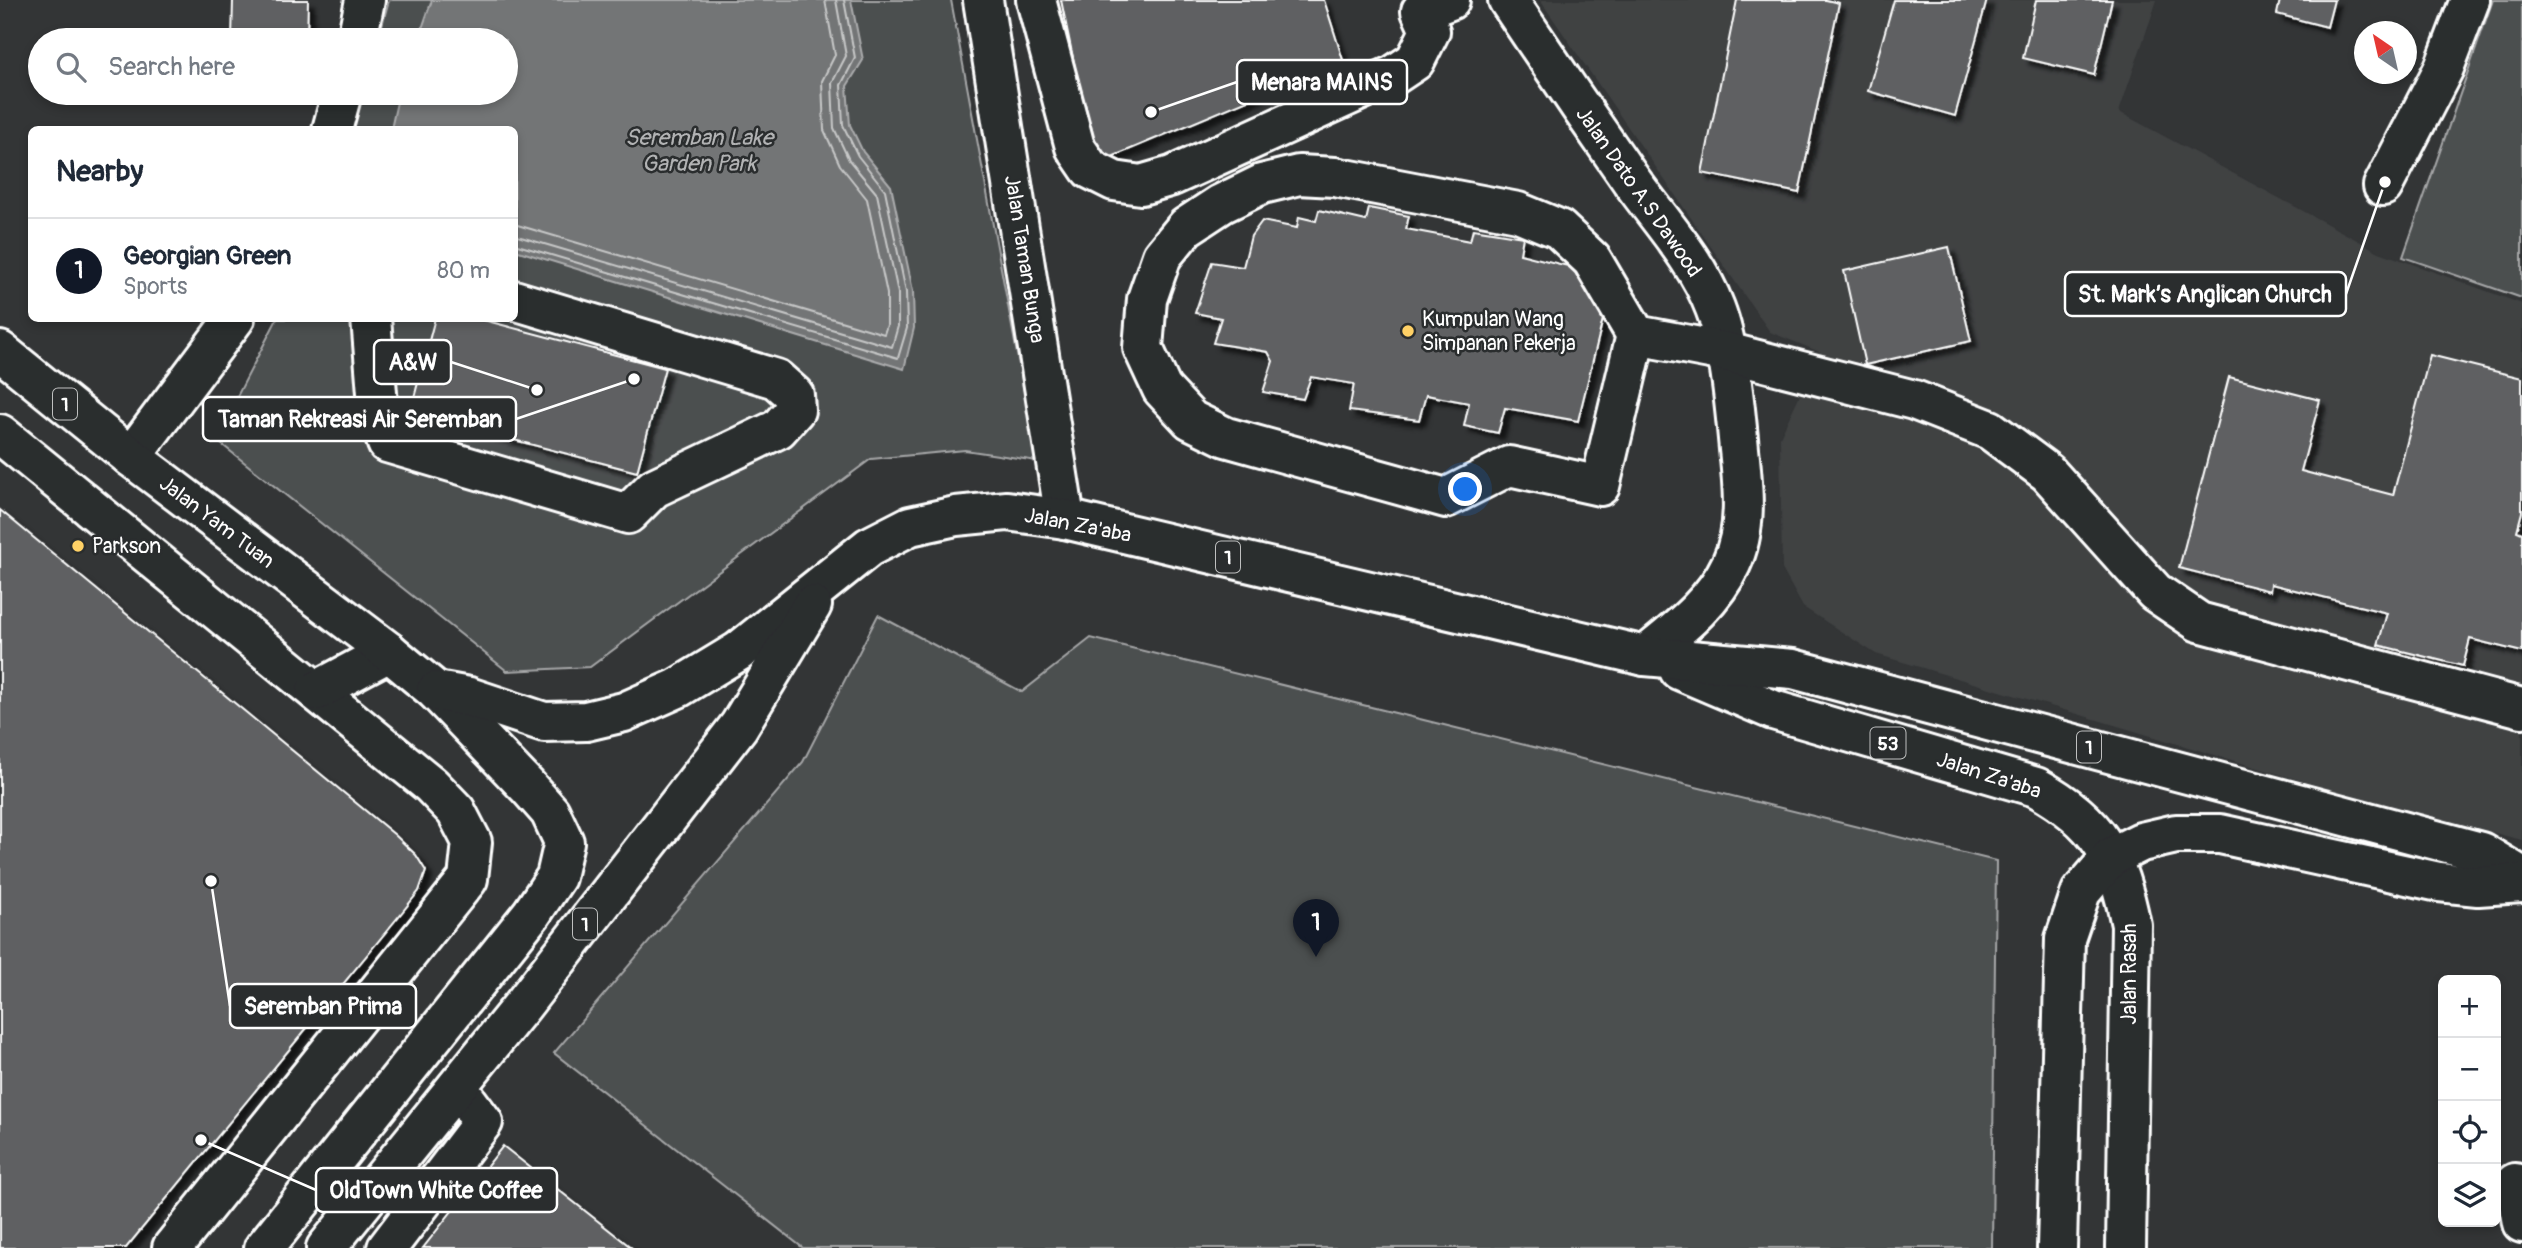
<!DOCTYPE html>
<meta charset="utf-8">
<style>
:root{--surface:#fff;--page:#f6f6f7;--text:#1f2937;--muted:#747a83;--line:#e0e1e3;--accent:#111827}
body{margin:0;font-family:Pangolin,sans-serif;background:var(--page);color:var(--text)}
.controls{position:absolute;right:21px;bottom:21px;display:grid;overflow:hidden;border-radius:10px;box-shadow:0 4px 10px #0003}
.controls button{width:63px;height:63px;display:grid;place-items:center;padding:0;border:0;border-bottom:2px solid var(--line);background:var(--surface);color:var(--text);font:35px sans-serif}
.compass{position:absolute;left:2354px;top:21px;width:63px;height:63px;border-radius:50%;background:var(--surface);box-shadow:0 4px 10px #0003;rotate:326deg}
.you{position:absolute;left:1466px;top:490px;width:24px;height:24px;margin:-18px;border:5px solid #fff;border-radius:50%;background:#1a73e8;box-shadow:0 0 0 10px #1a73e833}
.badge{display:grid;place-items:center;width:46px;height:46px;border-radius:50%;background:var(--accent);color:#fff;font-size:23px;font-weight:700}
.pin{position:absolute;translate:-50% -58px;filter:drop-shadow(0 2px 4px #0008)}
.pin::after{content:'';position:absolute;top:37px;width:24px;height:21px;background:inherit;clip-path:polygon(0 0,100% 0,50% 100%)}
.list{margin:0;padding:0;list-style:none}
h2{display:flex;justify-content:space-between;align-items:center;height:91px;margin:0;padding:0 28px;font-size:30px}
h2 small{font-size:23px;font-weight:400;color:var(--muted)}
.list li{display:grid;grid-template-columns:46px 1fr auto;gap:21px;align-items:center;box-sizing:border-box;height:105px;padding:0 28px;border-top:2px solid var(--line)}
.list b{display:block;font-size:26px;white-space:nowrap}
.list p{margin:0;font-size:23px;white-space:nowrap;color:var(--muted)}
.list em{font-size:23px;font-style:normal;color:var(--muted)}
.icon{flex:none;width:38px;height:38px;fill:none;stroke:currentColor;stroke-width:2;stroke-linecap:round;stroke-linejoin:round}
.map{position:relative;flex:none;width:2522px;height:1248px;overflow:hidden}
.search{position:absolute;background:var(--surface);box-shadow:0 4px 10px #0003;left:28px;top:28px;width:490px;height:77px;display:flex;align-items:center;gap:18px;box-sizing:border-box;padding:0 24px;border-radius:38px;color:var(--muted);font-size:26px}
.panel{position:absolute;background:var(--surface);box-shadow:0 4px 10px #0003;left:28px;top:126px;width:490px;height:196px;border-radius:10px}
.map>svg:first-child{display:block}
.built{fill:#404243}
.green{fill:#4c4f50;stroke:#a6a7a8;stroke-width:2}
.water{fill:#737576;stroke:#abacad;stroke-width:2}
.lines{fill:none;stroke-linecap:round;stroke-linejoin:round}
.shore{stroke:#c7c8c8;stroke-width:2}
.building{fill:#5f6162;stroke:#fff;stroke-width:2;filter:url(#shadow)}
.minor-casing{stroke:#fff;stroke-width:44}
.major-casing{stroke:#fff;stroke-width:44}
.highway-casing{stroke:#fff;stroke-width:44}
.minor{stroke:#2a2d2e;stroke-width:38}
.major{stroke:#2a2d2e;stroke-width:38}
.highway{stroke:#2a2d2e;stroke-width:38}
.poi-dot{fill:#ffd166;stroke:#2a2d2e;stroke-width:2.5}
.labels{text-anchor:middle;stroke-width:5;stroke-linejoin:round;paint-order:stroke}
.shield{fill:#2a2d2e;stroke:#bfc0c0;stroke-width:2}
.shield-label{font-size:19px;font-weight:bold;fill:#fff}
.street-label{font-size:21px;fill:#fff;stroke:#2a2d2e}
.poi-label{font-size:21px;fill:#fff;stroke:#2a2d2e;text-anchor:start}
.water-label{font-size:23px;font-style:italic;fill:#b2b3b4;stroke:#2a2d2e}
.leader{fill:none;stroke:#fff;stroke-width:2.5}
.callout-dot{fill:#fff;stroke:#2a2d2e;stroke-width:2.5}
.callout{fill:#2a2d2e;stroke:#fff;stroke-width:2.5}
.callout-label{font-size:23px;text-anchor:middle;font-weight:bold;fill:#fff}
</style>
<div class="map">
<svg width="2522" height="1248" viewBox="0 0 2522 1248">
<defs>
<filter id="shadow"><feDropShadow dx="6" dy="6" stdDeviation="2" flood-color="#0009"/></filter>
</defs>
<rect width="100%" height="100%" fill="#333536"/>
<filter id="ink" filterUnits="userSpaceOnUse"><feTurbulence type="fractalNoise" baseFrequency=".0143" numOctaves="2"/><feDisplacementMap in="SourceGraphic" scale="14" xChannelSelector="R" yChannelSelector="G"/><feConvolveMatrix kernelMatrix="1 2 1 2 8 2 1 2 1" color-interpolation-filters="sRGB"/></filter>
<g filter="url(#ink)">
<polygon class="built" points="1540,0 2157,0 2119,112 2379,252 2522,304 2522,840 2366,800 1876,654 1803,607 1782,569 1780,437 1820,352 1770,332"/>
<g class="green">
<polygon points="389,0 951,0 1037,461 965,450 871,459 590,667 507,671 215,439 277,319 514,318 514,130 353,129 363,93 506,93 506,40 378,40"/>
<polygon points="2493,0 2522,0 2522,298 2403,257"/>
<polygon points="878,615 1022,692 1091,638 1996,861 1992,1248 803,1248 554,1053 803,762"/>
</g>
<polygon class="water" points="432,0 851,0 863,60 847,86 850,125 863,152 891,186 913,291 914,328 904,369 515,250 514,130 391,129 399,93 506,93 506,40 418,40"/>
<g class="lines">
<g class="shore">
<polyline points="514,224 884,334 887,325 887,294 867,199 840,165 824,130 822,81 835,55 825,0"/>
<polyline points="514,235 892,347 898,326 898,293 877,194 849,160 834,128 832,83 846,56 836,0"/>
<polyline points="514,244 898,358 907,328 906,292 885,190 858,156 843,125 841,85 855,58 844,0"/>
</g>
</g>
<g class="building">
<polygon points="233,0 308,0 307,40 232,40"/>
<polygon points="1061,0 1324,0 1343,60 1095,164"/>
<polygon points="1737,0 1826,0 1839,3 1799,193 1702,173"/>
<polygon points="1894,0 1987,0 1955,116 1868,91"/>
<polygon points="2036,0 2112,0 2094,75 2023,58"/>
<polygon points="2280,0 2334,0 2327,27 2277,14"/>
<polygon points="1369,208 1409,216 1406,229 1470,241 1473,229 1523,237 1520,254 1572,267 1603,319 1578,421 1505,408 1498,433 1464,426 1469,403 1426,395 1419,420 1349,411 1354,384 1311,377 1303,399 1263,392 1273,361 1268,352 1213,343 1221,318 1195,313 1212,262 1243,267 1251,236 1262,221 1297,228 1299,217 1316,221 1319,210 1366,221"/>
<polygon points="1949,247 1971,341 1865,365 1844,271"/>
<polygon points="435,318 476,318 665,368 637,472 410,413"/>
<polygon points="2430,355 2522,378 2522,512 2517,531 2522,533 2522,652 2470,639 2463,666 2378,645 2387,613 2271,584 2270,591 2179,568 2229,377 2320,400 2301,471 2393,495"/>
<polygon points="0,510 395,835 416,855 426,871 419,891 399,916 126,1248 0,1248"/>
<polygon points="503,1146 632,1248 423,1248"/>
</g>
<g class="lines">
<defs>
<g id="minor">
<polyline points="983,0 1065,519"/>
<polyline points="1036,0 1075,147 1090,169 1114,181 1141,185 1172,176 1394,75 1415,61 1430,31 1421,11 1450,0"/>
<path d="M1508 0C1548 60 1589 120 1631 180 1660 221 1697 260 1715 308 1730 347 1735 407 1739 449 1743 487 1748 528 1731 564 1713 603 1678 629 1645 656"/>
<polyline points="2383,186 2444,68 2470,0"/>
<polyline points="371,318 379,418 387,443 628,514 654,488 778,429 795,410 794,395 776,379 514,300"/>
<polyline points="1636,335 1600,486 1509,466 1446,498 1226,437 1191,420 1162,389 1143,348 1147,299 1162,256 1186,227 1221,204 1262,184 1299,175 1335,177 1518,212 1559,229 1592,260 1636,335 1726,352 1914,400 1990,430 2048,473 2155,592 2199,622 2522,708"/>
<polyline points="0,434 431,785 456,811 472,842 468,879 172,1248"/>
<polyline points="316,691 389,652"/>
<polyline points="2515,1183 2522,1223"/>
<polyline points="387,1248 483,1122 457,1087"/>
</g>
<g id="major">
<polyline points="357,40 365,0"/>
<polyline points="332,130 342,93"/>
<polyline points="131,457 235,318"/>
</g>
<g id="highway">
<polyline points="0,351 131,457 389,652 436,691 527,786 550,812 564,842 556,877 532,913 264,1248"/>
<path d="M1679 670 1773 710 2036 787C2100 822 2117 856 2131 925L2126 1248"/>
<polyline points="436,691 469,697 544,722 586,721 624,712 678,688 739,651 869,547 910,526 956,516 1007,511 1065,519 1645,656 1793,669 2481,852 2522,877"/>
<polyline points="326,1248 522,1006 739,726 812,605"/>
<polyline points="2057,1248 2065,939 2081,892 2111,857 2141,842 2176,834 2220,834 2439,882 2478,886 2522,883"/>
</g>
</defs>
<use href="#minor" class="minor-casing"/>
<use href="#major" class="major-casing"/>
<use href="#highway" class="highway-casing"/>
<use href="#minor" class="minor"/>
<use href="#major" class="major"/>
<use href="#highway" class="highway"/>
</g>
</g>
<g class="poi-dot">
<circle cx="1408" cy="331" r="7"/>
<circle cx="78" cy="546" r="7"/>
</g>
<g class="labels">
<g class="shield">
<rect x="53" y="388.5" width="24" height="31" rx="5"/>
<rect x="1216" y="541.5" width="24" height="31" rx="5"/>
<rect x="1870.5" y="727.5" width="35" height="31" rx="5"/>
<rect x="2077" y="731.5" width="24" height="31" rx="5"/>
<rect x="573" y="908.5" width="24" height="31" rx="5"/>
</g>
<g class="shield-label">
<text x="65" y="411">1</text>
<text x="1228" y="564">1</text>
<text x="1888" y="750">53</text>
<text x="2089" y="754">1</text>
<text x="585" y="931">1</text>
</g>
<g class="street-label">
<text transform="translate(1639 192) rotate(55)" y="7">Jalan Dato A.S Dawood</text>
<text transform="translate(1025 259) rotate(81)" y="7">Jalan Taman Bunga</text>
<text transform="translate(217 522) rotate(37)" y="7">Jalan Yam Tuan</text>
<text transform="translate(1078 525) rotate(11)" y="7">Jalan Za'aba</text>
<text transform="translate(1989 775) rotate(18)" y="7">Jalan Za'aba</text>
<text transform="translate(2129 974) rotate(-90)" y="7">Jalan Rasah</text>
</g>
<g class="poi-label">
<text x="1422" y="326">Kumpulan Wang<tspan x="1422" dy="24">Simpanan Pekerja</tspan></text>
<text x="92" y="553">Parkson</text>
</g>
<g class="water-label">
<text x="699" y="145">Seremban Lake<tspan x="699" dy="26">Garden Park</tspan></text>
</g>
</g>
<path class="leader" d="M1151 112L1237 82M2385 182L2346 294M537 390L451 362M634 379L516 419M211 881L230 1006M201 1140L316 1190"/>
<g class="callout-dot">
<circle cx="1151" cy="112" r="7"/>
<circle cx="2385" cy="182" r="7"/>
<circle cx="537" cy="390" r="7"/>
<circle cx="634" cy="379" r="7"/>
<circle cx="211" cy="881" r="7"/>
<circle cx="201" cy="1140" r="7"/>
</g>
<g class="callout">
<rect x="1237" y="60" width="170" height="44" rx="7"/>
<rect x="2065" y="272" width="281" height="44" rx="7"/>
<rect x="374" y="340" width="77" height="44" rx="7"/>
<rect x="203" y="397" width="313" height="44" rx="7"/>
<rect x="230" y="984" width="186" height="44" rx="7"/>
<rect x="316" y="1168" width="241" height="44" rx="7"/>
</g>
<g class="callout-label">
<text x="1322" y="90">Menara MAINS</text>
<text x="2205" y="302">St. Mark’s Anglican Church</text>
<text x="413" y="370">A&amp;W</text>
<text x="360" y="427">Taman Rekreasi Air Seremban</text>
<text x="323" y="1014">Seremban Prima</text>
<text x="436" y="1198">OldTown White Coffee</text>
</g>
</svg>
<div class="controls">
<button>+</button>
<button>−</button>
<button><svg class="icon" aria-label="locate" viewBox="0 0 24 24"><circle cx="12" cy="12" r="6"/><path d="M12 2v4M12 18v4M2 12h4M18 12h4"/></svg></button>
<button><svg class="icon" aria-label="layers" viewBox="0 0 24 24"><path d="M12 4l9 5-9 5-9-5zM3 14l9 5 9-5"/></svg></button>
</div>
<svg class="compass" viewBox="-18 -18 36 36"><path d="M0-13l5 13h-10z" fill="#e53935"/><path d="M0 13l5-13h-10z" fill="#747a83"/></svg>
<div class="you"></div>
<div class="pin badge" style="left:1316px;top:957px">1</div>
<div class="search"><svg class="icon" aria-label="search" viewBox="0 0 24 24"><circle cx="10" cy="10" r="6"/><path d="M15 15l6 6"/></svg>Search here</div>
<section class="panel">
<h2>Nearby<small></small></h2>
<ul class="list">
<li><span class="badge">1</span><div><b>Georgian Green</b><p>Sports</p></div><em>80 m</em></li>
</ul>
</section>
</div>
